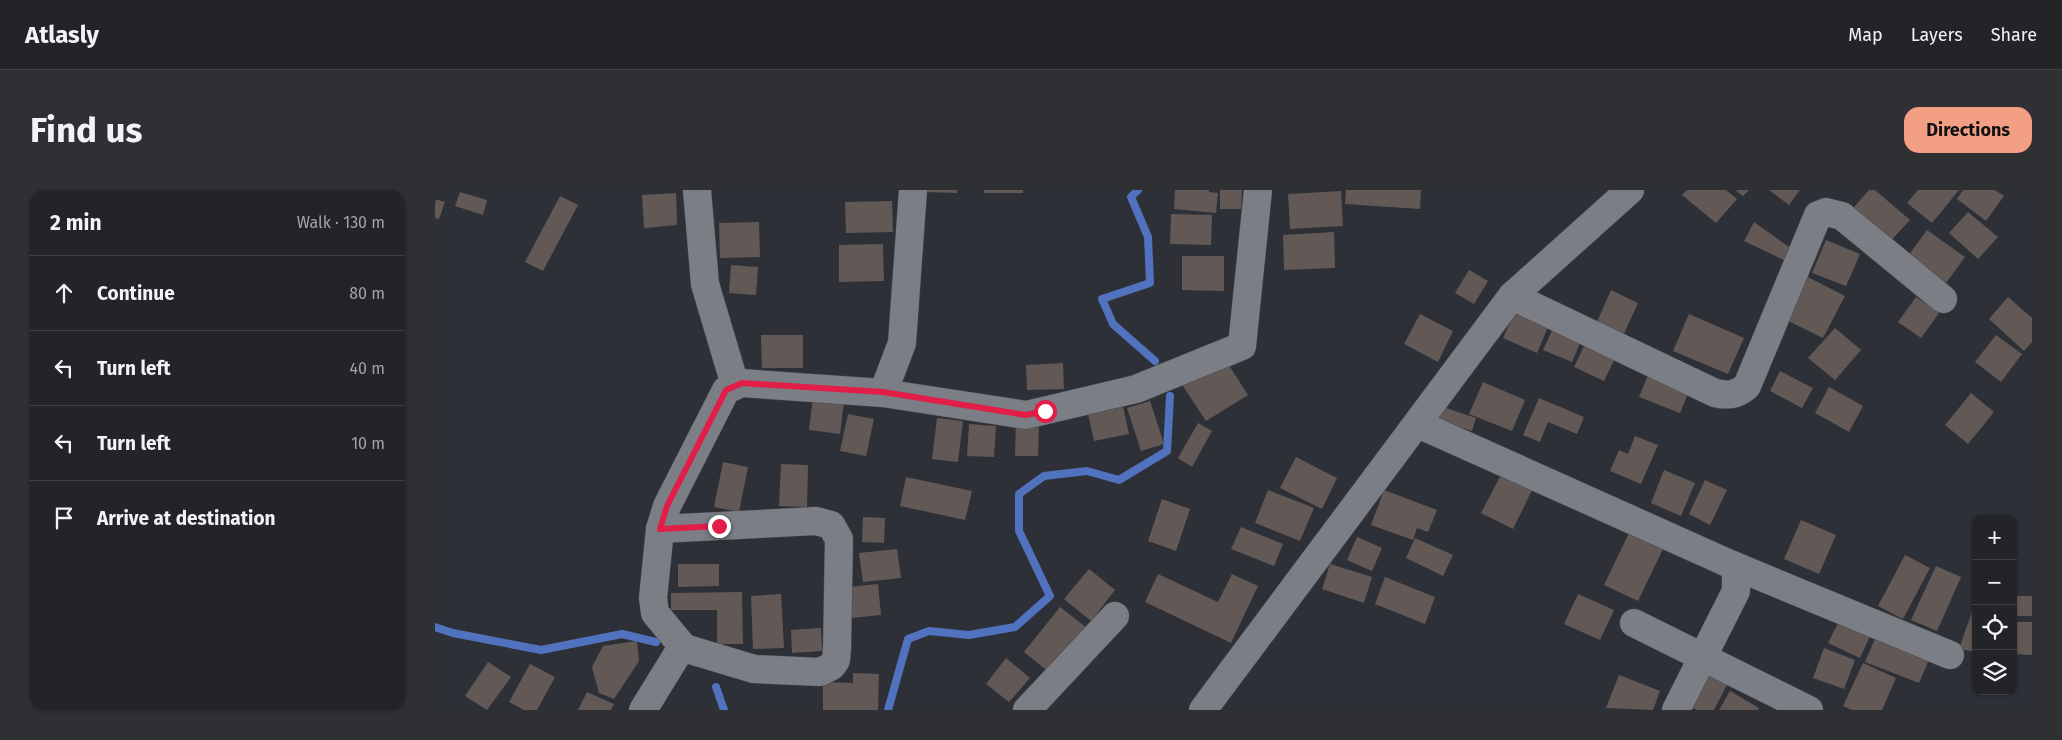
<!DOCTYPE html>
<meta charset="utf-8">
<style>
:root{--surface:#222428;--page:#2e3034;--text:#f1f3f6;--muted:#a2a4a8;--line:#3f4145;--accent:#f39f84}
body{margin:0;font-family:"Fira Sans",sans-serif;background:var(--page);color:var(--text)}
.controls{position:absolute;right:15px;bottom:15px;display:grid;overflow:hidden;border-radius:10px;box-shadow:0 1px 4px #0004}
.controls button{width:45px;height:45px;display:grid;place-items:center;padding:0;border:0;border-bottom:1px solid var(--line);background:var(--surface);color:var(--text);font:25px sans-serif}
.stop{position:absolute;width:15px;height:15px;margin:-11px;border:4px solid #e11d48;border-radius:50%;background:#fff}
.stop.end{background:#e11d48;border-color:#fff;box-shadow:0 1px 5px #0008}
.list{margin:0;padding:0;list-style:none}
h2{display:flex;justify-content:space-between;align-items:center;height:65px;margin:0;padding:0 20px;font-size:21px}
h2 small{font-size:16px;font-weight:400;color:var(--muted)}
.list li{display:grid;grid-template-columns:32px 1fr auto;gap:15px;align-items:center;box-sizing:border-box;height:75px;padding:0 20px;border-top:1px solid var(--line)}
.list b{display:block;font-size:19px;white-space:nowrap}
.list em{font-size:16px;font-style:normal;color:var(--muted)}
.icon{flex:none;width:28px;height:28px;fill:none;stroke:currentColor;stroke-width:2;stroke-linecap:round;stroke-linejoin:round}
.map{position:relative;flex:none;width:1597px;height:520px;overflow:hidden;border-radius:15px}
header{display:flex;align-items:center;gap:30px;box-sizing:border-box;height:70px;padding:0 25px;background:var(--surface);border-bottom:1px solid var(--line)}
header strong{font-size:24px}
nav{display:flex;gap:28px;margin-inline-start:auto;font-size:18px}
.intro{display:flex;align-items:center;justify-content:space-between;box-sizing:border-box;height:120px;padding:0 30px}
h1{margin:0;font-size:35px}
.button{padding:12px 22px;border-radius:15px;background:var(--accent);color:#111;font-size:18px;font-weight:700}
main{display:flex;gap:30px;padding:0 30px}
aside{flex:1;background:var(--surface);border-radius:15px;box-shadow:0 1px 4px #0004}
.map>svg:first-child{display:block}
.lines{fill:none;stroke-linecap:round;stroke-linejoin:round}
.stream{stroke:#5172bf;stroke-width:8}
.building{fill:#625957}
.minor-casing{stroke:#494b50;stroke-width:29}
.minor{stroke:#7b7e85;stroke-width:28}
.route{stroke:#e11d48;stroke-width:6}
</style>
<header>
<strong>Atlasly</strong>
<nav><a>Map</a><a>Layers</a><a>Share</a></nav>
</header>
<div class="intro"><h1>Find us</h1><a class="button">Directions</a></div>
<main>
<aside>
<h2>2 min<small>Walk · 130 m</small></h2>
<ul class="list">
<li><svg class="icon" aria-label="ahead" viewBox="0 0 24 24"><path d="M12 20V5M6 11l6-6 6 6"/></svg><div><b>Continue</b></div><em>80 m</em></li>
<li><svg class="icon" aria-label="left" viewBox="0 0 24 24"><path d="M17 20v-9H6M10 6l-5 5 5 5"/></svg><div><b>Turn left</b></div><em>40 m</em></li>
<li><svg class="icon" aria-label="left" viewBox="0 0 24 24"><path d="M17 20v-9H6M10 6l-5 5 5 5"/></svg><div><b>Turn left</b></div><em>10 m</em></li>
<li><svg class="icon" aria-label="arrive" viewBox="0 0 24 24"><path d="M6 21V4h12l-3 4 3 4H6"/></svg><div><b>Arrive at destination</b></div></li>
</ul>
</aside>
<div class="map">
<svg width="1597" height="520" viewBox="0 0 1597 520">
<rect width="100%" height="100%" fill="#2d3036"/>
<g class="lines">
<g class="stream">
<polyline points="703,0 696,7 713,47 715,93 667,109 678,134 720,171"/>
<polyline points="0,437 18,443 106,460 187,444 221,452"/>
<polyline points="281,497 289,520"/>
<polyline points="453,520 473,449 494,441 534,445 580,437 615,406 584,341 584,304 609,286 652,281 684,290 732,261 735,206"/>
</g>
</g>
<g class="building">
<polygon points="490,0 522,0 522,3 489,2"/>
<rect x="549" y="0" width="39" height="3"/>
<polygon points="740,0 774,0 774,2 783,3 781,23 739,19"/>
<polygon points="785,0 807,0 806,19 785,19"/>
<polygon points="911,0 986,0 985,19 910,14"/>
<polygon points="1252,0 1291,0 1302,9 1281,33 1247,5"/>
<polygon points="1300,0 1314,0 1308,6"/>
<polygon points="1334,0 1365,0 1354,15"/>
<polygon points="1434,0 1440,0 1475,30 1449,58 1412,25"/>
<polygon points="1483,0 1524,0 1497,33 1472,13"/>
<polygon points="1528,0 1560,0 1569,6 1551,31 1522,9"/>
<polygon points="906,1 908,36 855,39 853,4"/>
<polygon points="25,2 52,10 48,25 20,16"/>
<polygon points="241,3 242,35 209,38 207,5"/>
<polygon points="125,6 143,15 108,81 90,72"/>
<polygon points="0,9 10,12 4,29 0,28"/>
<polygon points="457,11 458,42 411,43 410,12"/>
<polygon points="1533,22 1563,47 1543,69 1514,43"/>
<polygon points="736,24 777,25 776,55 735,54"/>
<polygon points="324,32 325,67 285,68 284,33"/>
<polygon points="1319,32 1354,57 1349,70 1309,51"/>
<polygon points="1492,40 1530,67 1506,100 1468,73"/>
<polygon points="899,42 900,78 849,80 848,45"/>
<polygon points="1391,50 1425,64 1411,96 1377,83"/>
<polygon points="448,54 449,91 404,92 404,55"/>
<polygon points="747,66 789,66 789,101 747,100"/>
<polygon points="296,75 323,77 321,105 294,103"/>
<polygon points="1034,80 1053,91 1039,114 1020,103"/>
<polygon points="1369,85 1410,106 1388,148 1347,128"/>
<polygon points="1176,100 1203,113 1188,146 1161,134"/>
<polygon points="1481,107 1504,123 1486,148 1463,132"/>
<polygon points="1573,107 1597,128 1597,152 1589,161 1554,129"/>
<polygon points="1083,115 1116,130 1102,163 1068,148"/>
<polygon points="985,124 1018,141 1003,172 969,154"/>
<polygon points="1254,124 1309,148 1293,184 1238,161"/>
<polygon points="1120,134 1148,146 1137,172 1108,160"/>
<polygon points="1400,138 1426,160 1400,190 1373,168"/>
<polygon points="326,145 368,145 368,178 327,178"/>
<polygon points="1561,145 1587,164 1566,192 1540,172"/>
<polygon points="1151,152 1181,166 1169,191 1139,177"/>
<polygon points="788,166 813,205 771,231 746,193"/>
<polygon points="628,173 629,199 592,200 591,175"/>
<polygon points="1215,180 1256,196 1245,223 1204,207"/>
<polygon points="1345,181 1378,198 1367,218 1335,201"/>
<polygon points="1048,192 1090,210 1077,241 1034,224"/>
<polygon points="1394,197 1428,216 1414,242 1380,223"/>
<polygon points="1536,203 1559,222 1533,254 1510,235"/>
<polygon points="378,207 409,211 405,244 374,240"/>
<polygon points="1104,208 1149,227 1142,244 1113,232 1105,252 1088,245"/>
<polygon points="715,211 729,254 706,261 692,218"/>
<polygon points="688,216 694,244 659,251 653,224"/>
<polygon points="1008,217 1041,228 1037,241 1003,230"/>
<polygon points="413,224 439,229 431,266 405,261"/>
<polygon points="502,228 528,231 523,272 497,269"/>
<polygon points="581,231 604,232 603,266 580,266"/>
<polygon points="763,233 777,241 757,277 743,268"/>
<polygon points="534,234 561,236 559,267 532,266"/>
<polygon points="1200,246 1223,255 1206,294 1175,281 1184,260 1193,264"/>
<polygon points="861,267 902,288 887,319 845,298"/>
<polygon points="288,272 313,277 304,322 279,317"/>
<polygon points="346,274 373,275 372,317 344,316"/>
<polygon points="1229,280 1260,293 1246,326 1216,313"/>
<polygon points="1067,283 1098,298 1078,339 1046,323"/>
<polygon points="471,287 537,301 530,330 465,316"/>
<polygon points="1270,290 1292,300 1275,335 1254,324"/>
<polygon points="833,300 879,318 865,351 820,333"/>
<polygon points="949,300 1002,320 993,342 982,338 978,350 936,335"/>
<polygon points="727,309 755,319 741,361 713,351"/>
<polygon points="428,327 450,328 449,353 427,352"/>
<polygon points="1366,330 1401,345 1384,384 1349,369"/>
<polygon points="806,337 848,354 839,376 796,359"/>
<polygon points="1194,343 1228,359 1203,411 1169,395"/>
<polygon points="922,347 947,358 937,381 912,370"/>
<polygon points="980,348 1018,365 1008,386 971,368"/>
<polygon points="462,359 466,388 428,392 424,363"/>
<polygon points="1470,365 1495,378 1468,429 1443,416"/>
<polygon points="243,374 284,374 284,396 243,397"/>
<polygon points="895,374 937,387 929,413 887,399"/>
<polygon points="1501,376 1526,387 1502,441 1476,430"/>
<polygon points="654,379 680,400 656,431 629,409"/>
<polygon points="723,384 783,412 797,384 823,396 796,453 710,412"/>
<polygon points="950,387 1000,407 990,434 940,414"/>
<polygon points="443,394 446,425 416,428 413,397"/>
<polygon points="307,402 308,454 282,454 282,420 236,420 236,403"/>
<polygon points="346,404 349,458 318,459 316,406"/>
<polygon points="1143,404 1179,420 1165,450 1129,434"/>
<polygon points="1580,406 1597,406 1597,426 1579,426"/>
<polygon points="625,417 652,438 615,483 589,462"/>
<polygon points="1538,419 1541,420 1541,462 1524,459"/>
<polygon points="1405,429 1436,444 1425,468 1393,453"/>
<polygon points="1578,432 1597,432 1597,465 1578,464"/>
<polygon points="386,438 387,461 357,463 356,440"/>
<polygon points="1442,444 1496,465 1484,493 1430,472"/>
<polygon points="202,451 204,471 179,509 164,503 157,477 168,456"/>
<polygon points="1389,458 1420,470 1409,499 1378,488"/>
<polygon points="571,468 595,488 574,512 551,494"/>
<polygon points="53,472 76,487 52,520 30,506"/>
<polygon points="1428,473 1461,488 1447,520 1417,520 1408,516"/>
<polygon points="95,474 120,487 102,520 89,520 74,512"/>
<polygon points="1272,475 1296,487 1279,520 1262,520 1252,515"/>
<polygon points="418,483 444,484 443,520 388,520 388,492 418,493"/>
<polygon points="1184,485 1225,501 1218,520 1171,518"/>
<polygon points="1295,501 1324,518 1323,520 1284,520"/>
<polygon points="152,502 179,514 176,520 143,520"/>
</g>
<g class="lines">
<defs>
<g id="minor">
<polyline points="262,0 270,94 300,195"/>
<path d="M1077 106 1280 203C1293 206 1302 205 1312 196L1383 25 1391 22 1407 26 1508 109"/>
<polyline points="448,203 467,153 478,0"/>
<polyline points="983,234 1295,374 1301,382 1301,401 1241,520"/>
<polyline points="1295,374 1515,465"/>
<polyline points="1199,433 1374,520"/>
<polyline points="249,458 220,423 218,408 225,339 232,316 291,200 307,193 448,203 591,225 701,199 807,156 823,0"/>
<polyline points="208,520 245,460 249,458 319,479 385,482 397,476 401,470 402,459 404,349 396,335 381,331 225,339"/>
<polyline points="592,520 680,426"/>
<polyline points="768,520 1077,106 1195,0"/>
</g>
</defs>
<use href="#minor" class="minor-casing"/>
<use href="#minor" class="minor"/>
</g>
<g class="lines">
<polyline class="route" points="284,336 225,339 232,316 291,200 307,193 448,202 591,225 610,221"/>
</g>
</svg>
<div class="controls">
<button>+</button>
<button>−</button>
<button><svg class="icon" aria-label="locate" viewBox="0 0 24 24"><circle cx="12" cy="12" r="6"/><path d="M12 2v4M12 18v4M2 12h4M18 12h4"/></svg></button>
<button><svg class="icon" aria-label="layers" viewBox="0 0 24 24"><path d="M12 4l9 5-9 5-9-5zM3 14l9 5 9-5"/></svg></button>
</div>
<div class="stop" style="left:610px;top:221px"></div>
<div class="stop end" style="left:284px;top:336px"></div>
</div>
</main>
